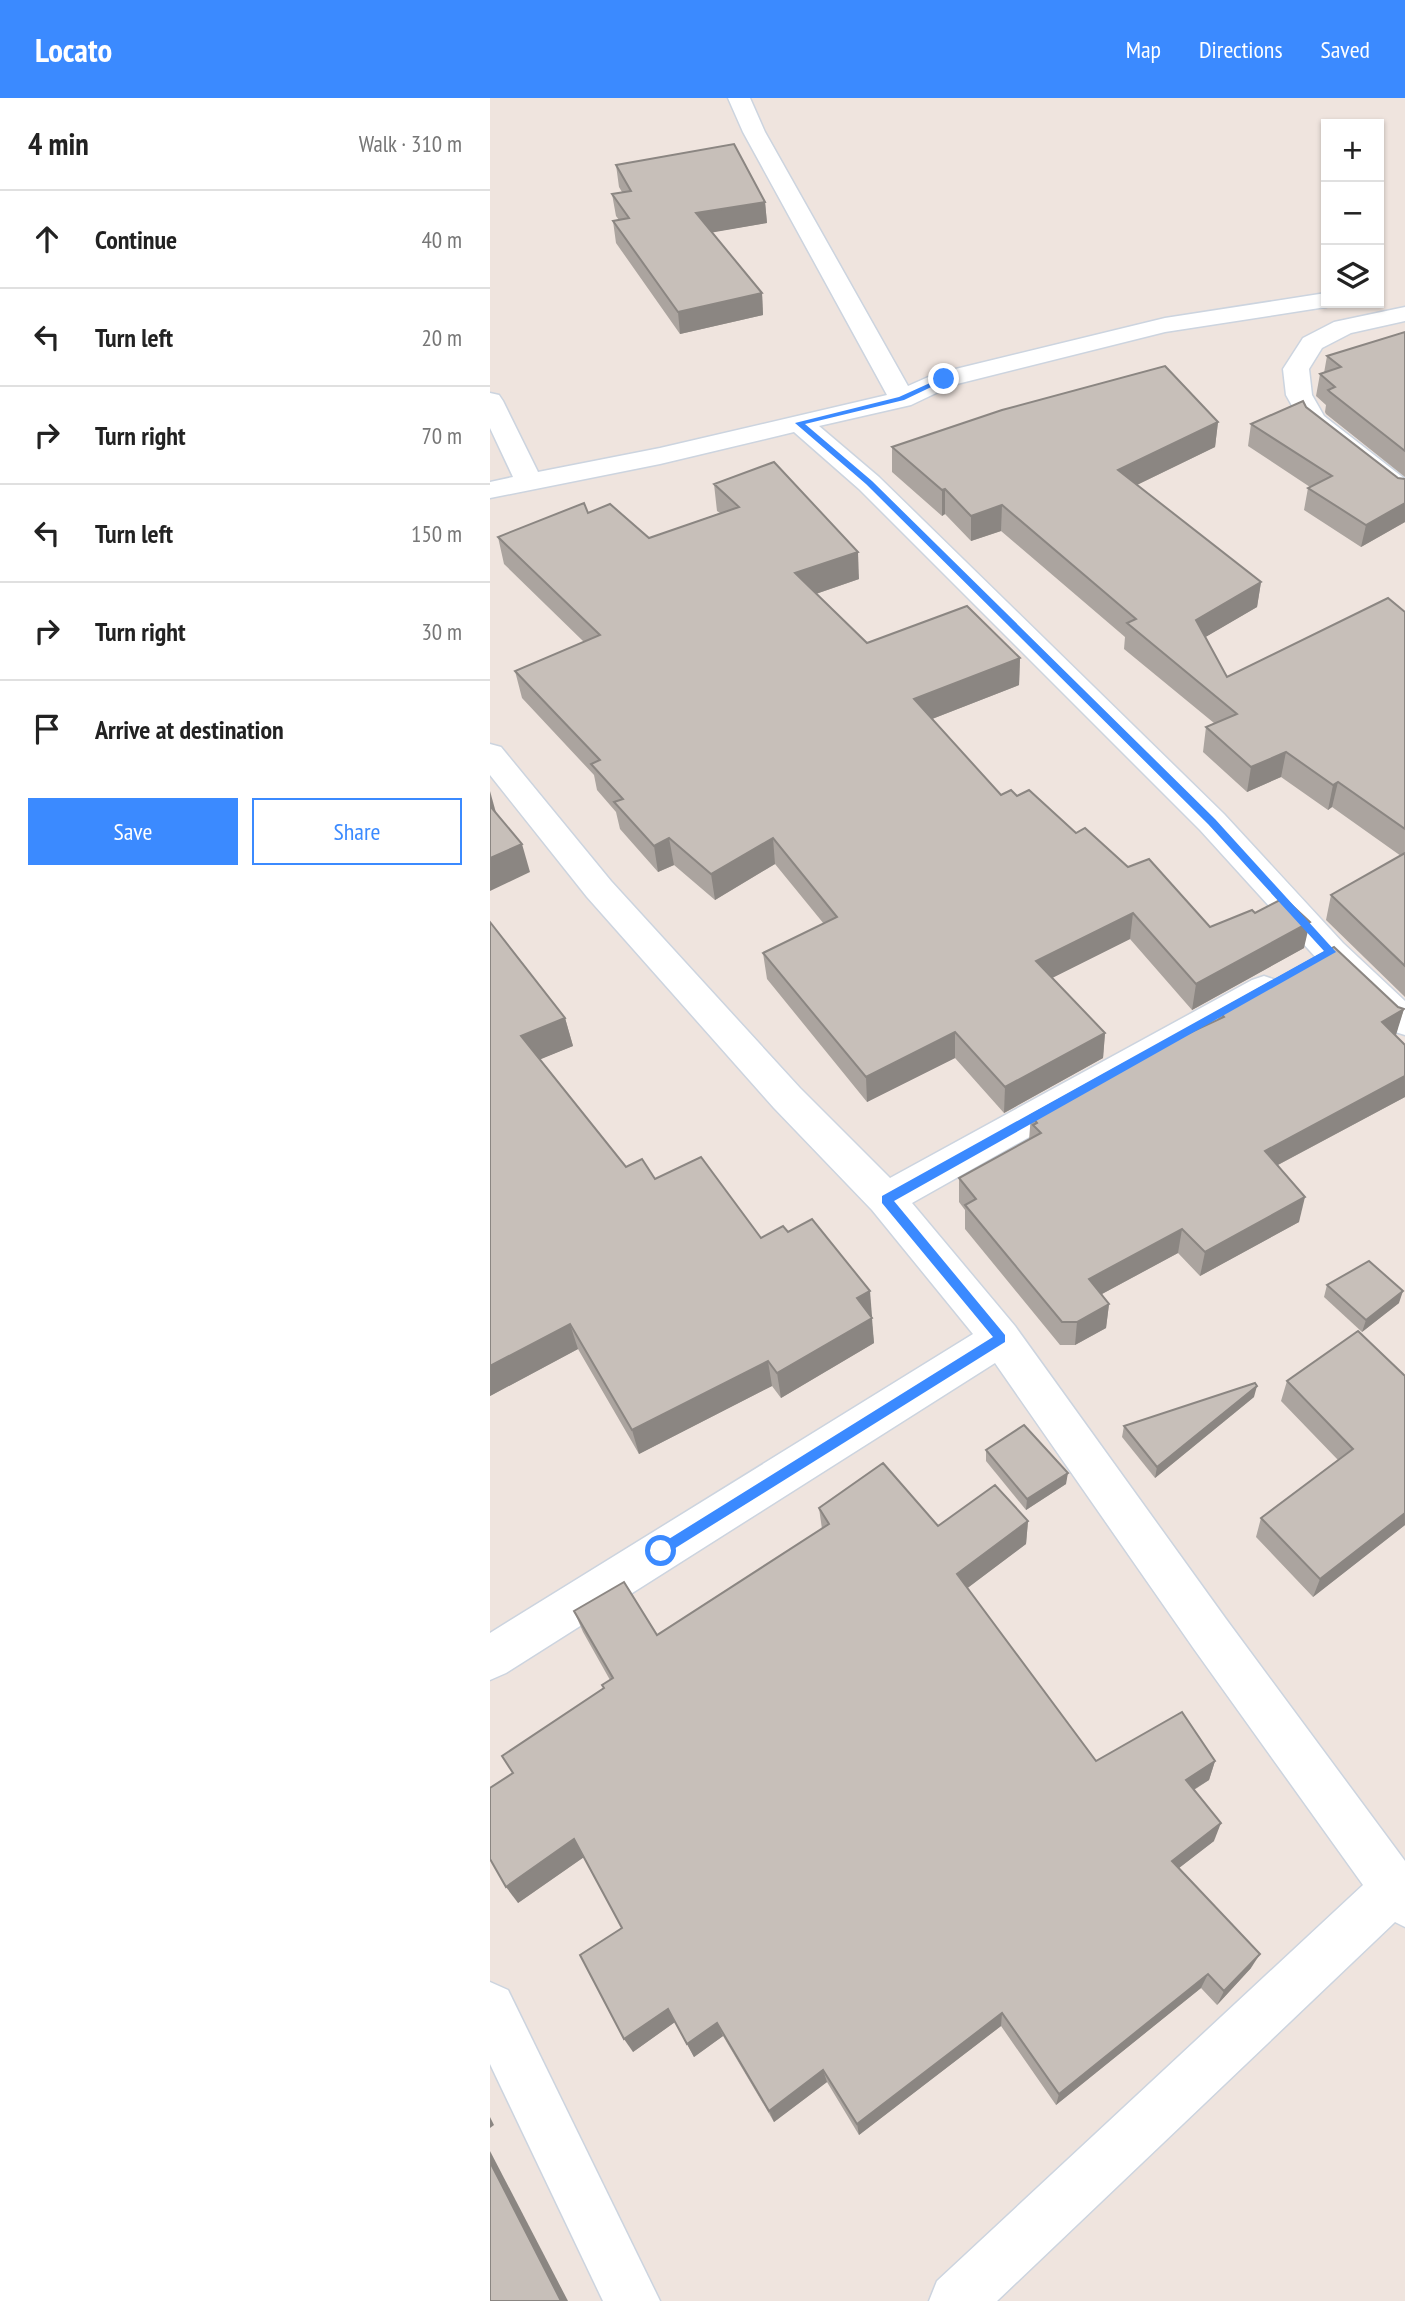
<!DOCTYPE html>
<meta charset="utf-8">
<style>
:root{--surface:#fff;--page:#f6f6f6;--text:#222;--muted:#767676;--line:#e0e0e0;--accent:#3b8aff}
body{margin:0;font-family:"PT Sans Narrow",sans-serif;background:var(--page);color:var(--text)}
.controls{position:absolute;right:21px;top:21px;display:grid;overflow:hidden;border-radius:0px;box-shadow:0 2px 5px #0004}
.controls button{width:63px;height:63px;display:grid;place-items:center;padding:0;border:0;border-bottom:2px solid var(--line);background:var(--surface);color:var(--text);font:35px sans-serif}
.stop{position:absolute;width:21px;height:21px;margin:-16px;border:5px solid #3b8aff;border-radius:50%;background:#fff}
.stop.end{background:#3b8aff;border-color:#fff;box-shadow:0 2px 7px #0008}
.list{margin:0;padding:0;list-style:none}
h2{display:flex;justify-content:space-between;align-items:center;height:91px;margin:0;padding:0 28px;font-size:30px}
h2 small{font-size:23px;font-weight:400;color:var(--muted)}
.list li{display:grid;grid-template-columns:46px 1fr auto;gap:21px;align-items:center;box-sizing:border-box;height:98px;padding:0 28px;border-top:2px solid var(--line)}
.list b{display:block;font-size:26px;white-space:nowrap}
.list em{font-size:23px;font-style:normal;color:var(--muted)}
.actions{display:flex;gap:14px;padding:21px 28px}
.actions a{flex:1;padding:16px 0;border:2px solid var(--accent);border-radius:0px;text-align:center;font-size:24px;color:var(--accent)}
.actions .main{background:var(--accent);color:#fff}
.icon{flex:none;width:38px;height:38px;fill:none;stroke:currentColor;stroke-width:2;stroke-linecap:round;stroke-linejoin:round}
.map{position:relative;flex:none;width:915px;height:2203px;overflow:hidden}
header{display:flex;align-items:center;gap:42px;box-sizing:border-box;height:98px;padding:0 35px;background:var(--accent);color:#fff}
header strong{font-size:33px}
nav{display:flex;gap:38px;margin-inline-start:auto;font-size:24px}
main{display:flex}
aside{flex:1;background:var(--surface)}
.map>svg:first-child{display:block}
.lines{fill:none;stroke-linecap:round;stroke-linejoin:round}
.minor-casing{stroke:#ccd4df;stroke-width:3}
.minor{fill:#fff;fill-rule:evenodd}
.wall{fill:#aba49f}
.shaded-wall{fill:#8b8682}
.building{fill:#c7bfb9;stroke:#8b8682;stroke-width:2}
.route{fill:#3b8aff}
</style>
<header>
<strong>Locato</strong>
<nav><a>Map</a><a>Directions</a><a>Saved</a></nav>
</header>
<main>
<aside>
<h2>4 min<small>Walk · 310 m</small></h2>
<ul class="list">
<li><svg class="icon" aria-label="ahead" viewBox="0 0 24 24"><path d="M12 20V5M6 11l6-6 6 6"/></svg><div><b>Continue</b></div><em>40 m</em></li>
<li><svg class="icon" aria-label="left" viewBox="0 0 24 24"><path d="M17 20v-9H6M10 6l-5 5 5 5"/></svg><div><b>Turn left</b></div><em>20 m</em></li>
<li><svg class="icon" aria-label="right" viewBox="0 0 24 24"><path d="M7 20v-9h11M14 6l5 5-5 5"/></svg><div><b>Turn right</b></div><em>70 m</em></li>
<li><svg class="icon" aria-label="left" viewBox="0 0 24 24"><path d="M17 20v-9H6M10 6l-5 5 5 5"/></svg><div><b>Turn left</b></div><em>150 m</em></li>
<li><svg class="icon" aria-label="right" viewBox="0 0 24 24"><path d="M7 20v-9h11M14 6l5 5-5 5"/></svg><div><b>Turn right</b></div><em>30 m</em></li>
<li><svg class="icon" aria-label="arrive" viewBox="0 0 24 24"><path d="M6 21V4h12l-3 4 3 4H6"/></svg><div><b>Arrive at destination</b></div></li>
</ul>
<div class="actions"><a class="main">Save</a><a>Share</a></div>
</aside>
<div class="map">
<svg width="915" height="2203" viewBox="0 0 915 2203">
<rect width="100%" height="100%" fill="#efe4de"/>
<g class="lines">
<defs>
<g id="minor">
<polygon points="238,0 260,0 275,34 418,288 445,276 675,220 836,195 836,205 846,205 836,209 675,234 463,287 421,307 329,328 389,379 734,716 853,845 915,903 915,937 902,933 829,863 710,732 369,391 304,334 170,366 0,400 0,384 23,379 0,330 0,295 9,297 13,303 48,374 170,350 397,297 253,34"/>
<polygon points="915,209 915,223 861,235 832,250 819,271 822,297 834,318 915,381 915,402 905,400 814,329 796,297 793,271 813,240 844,224"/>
<polygon points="0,646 11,649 121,783 310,990 400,1080 762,882 774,878 786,882 792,891 786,900 422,1105 525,1228 736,1521 915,1763 915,1829 905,1824 507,2203 439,2203 447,2183 873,1787 704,1551 505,1265 16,1575 0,1582 0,1535 483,1236 382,1112 284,1010 97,799 0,677"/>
<polygon points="0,1884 18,1892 170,2203 113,2203 0,1966"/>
</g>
</defs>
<use href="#minor" class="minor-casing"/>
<use href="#minor" class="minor"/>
</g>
<g class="wall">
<polygon points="126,67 275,104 277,125 222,134 272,195 273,217 190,236 126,145 123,123 129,122 126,118 122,96 132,94 129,89"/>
<polygon points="915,234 915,379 836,316 835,314 836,307 826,298 830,276 834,275 837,258"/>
<polygon points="816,309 908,380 915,381 915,424 871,449 814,412 818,390 820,389 758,348 761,326"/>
<polygon points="728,324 725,349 647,387 771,484 767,509 715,539 737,579 915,514 915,899 836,822 841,797 911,758 842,709 838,712 791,679 757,694 713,654 716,629 724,625 634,551 635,539 511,433 481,443 455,416 452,418 402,374 402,349"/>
<polygon points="224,386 369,481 326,496 377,545 530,560 529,587 442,621 511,697 527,698 638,769 720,829 765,815 814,850 702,912 640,841 562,880 615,935 613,960 514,1015 465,960 377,1004 277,881 273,855 334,826 285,766 225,802 184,767 168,774 130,731 126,714 107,692 104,677 32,600 25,573 94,544 14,466 8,439 98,415 159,440 230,415 227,413"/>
<polygon points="0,824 75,920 83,948 50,961 136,1069 165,1081 271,1140 382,1218 381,1218 384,1245 291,1300 282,1288 149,1356 88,1251 0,1298"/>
<polygon points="908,909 914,911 905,937 915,999 788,1067 809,1124 710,1178 688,1155 612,1196 619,1206 616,1230 585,1247 570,1247 475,1131 475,1112 469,1104 469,1080 539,1042 541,1017 728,922 729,913"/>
<polygon points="837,1187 909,1205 872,1234 834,1199"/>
<polygon points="915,1278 915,1427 823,1499 766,1439 771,1420 848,1362 791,1303 797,1283"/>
<polygon points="764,1299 665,1380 632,1339 634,1328"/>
<polygon points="496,1352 576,1386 536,1412 496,1363"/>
<polygon points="329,1410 448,1428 538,1423 536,1446 477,1490 606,1663 725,1663 719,1682 704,1692 724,1743 689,1770 761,1870 727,1907 711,1890 566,2007 511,1928 369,2037 337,1984 284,2024 233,1938 204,1959 185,1924 143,1954 132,1830 94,1759 28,1805 23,1675 114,1591 120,1582 93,1534 84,1513 167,1537 332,1431"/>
</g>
<g class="shaded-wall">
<polygon points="275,104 277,125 208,137 206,115"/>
<polygon points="272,195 273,217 190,236 188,214"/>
<polygon points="728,324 725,349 626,397 628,372"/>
<polygon points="455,391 455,416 452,418 452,392"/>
<polygon points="915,405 915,424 871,449 876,427"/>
<polygon points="512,407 511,433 481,443 481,418"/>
<polygon points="368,454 369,481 308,502 305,475"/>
<polygon points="771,484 767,509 702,547 706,522"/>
<polygon points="530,560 529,587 424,628 424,601"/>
<polygon points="796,654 791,679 757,694 761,669"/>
<polygon points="848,684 842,709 838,712 843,687"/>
<polygon points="0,693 8,722 0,725"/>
<polygon points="179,740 184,767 168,774 164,748"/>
<polygon points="283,740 285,766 225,802 221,776"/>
<polygon points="32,746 40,774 0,793 0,760"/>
<polygon points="643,815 640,841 544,889 546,863"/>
<polygon points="820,824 814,850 702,912 706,886"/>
<polygon points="914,911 906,937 885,950 892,924"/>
<polygon points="75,920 83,948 39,966 31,938"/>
<polygon points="465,934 465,960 377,1004 376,979"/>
<polygon points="615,935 613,960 514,1015 515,989"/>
<polygon points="915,978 915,999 769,1077 775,1053"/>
<polygon points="815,1099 809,1124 710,1178 715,1154"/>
<polygon points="692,1131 688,1155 597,1204 599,1181"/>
<polygon points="380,1193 382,1218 369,1225 367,1200"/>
<polygon points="913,1193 909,1205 872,1234 876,1222"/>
<polygon points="619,1206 616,1230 585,1247 587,1224"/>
<polygon points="382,1220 384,1245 291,1300 287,1275"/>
<polygon points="80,1226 88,1251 0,1298 0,1268"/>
<polygon points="278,1263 282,1288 149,1356 142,1332"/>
<polygon points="767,1288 764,1299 665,1380 667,1369"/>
<polygon points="578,1375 576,1386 536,1412 537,1401"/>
<polygon points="915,1415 915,1427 823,1499 830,1481"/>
<polygon points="538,1423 536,1446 467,1498 467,1476"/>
<polygon points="725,1663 719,1682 690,1700 696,1682"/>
<polygon points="731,1725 724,1743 676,1780 682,1763"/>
<polygon points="84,1741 94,1759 28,1805 16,1789"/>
<polygon points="770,1856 761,1870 727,1907 734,1893"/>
<polygon points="718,1876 711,1890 566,2007 569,1996"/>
<polygon points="178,1911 185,1924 143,1954 134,1941"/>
<polygon points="512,1915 511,1928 369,2037 367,2026"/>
<polygon points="227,1925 233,1938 204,1959 197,1946"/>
<polygon points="333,1972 337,1984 284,2024 279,2013"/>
<polygon points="0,2019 4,2027 0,2030"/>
<polygon points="0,2053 78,2203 71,2203 0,2064"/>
</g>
<g class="building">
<polygon points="244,46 275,104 206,115 272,195 188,214 123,123 139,120 122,96 141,93 126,67"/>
<polygon points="915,234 915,353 840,294 838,292 845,289 830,276 851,269 837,258"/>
<polygon points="675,268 728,324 628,372 771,484 706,522 737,579 898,500 915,514 915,731 848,684 843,687 796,654 761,669 716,629 747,616 637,525 646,521 512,407 481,418 455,391 452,392 402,349 512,312"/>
<polygon points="813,303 816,309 908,380 915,381 915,405 876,427 818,390 842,378 761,326"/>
<polygon points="284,364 368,454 305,475 377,545 477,508 530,560 424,601 511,697 521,692 527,698 539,692 586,735 595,730 638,769 659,761 720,829 762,812 765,815 794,800 820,824 706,886 643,815 546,863 615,935 515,989 465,934 376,979 273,855 347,819 283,740 221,776 179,740 164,748 124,704 133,701 101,666 110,662 25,573 110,537 8,439 94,405 98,415 120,406 159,440 249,409 224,386"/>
<polygon points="0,708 32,746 0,760"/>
<polygon points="915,755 915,868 841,797"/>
<polygon points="0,824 75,920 31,938 136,1069 152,1061 165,1081 211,1059 271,1140 293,1128 298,1134 322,1121 380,1193 367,1200 382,1220 287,1275 278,1263 142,1332 80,1226 0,1268"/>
<polygon points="844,849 908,909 914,911 892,924 915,947 915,978 775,1053 815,1099 715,1154 692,1131 599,1181 619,1206 587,1224 572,1224 475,1107 486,1101 469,1080 551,1035 543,1027 547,1025 541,1017 641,962 734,919 729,913"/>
<polygon points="879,1163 913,1193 876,1222 837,1187"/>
<polygon points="868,1233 915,1278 915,1415 830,1481 771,1420 863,1351 797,1283"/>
<polygon points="765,1285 767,1288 667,1369 634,1328"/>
<polygon points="534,1327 578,1375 537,1401 496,1352"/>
<polygon points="393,1365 448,1428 505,1387 538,1423 467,1476 606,1663 692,1614 725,1663 696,1682 731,1725 682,1763 770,1856 734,1893 718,1876 569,1996 512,1915 367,2026 333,1972 279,2013 227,1925 197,1946 178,1911 134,1941 90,1857 132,1830 84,1741 16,1789 0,1761 0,1690 23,1675 12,1658 114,1590 112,1587 123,1580 84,1513 134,1484 167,1537 339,1426 329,1410"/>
<polygon points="0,2064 71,2203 0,2203"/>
</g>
<polygon class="route" points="451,280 458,281 414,302 315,326 382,383 725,721 846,854 404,1103 515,1237 515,1244 171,1459 166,1458 166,1449 503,1239 392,1105 392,1098 834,853 718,726 376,386 305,325 409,299"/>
</svg>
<div class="controls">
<button>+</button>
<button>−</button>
<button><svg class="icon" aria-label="layers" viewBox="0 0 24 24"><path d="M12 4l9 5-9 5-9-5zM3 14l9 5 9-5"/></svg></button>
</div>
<div class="stop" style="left:171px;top:1453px"></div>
<div class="stop end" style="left:454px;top:281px"></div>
</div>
</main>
